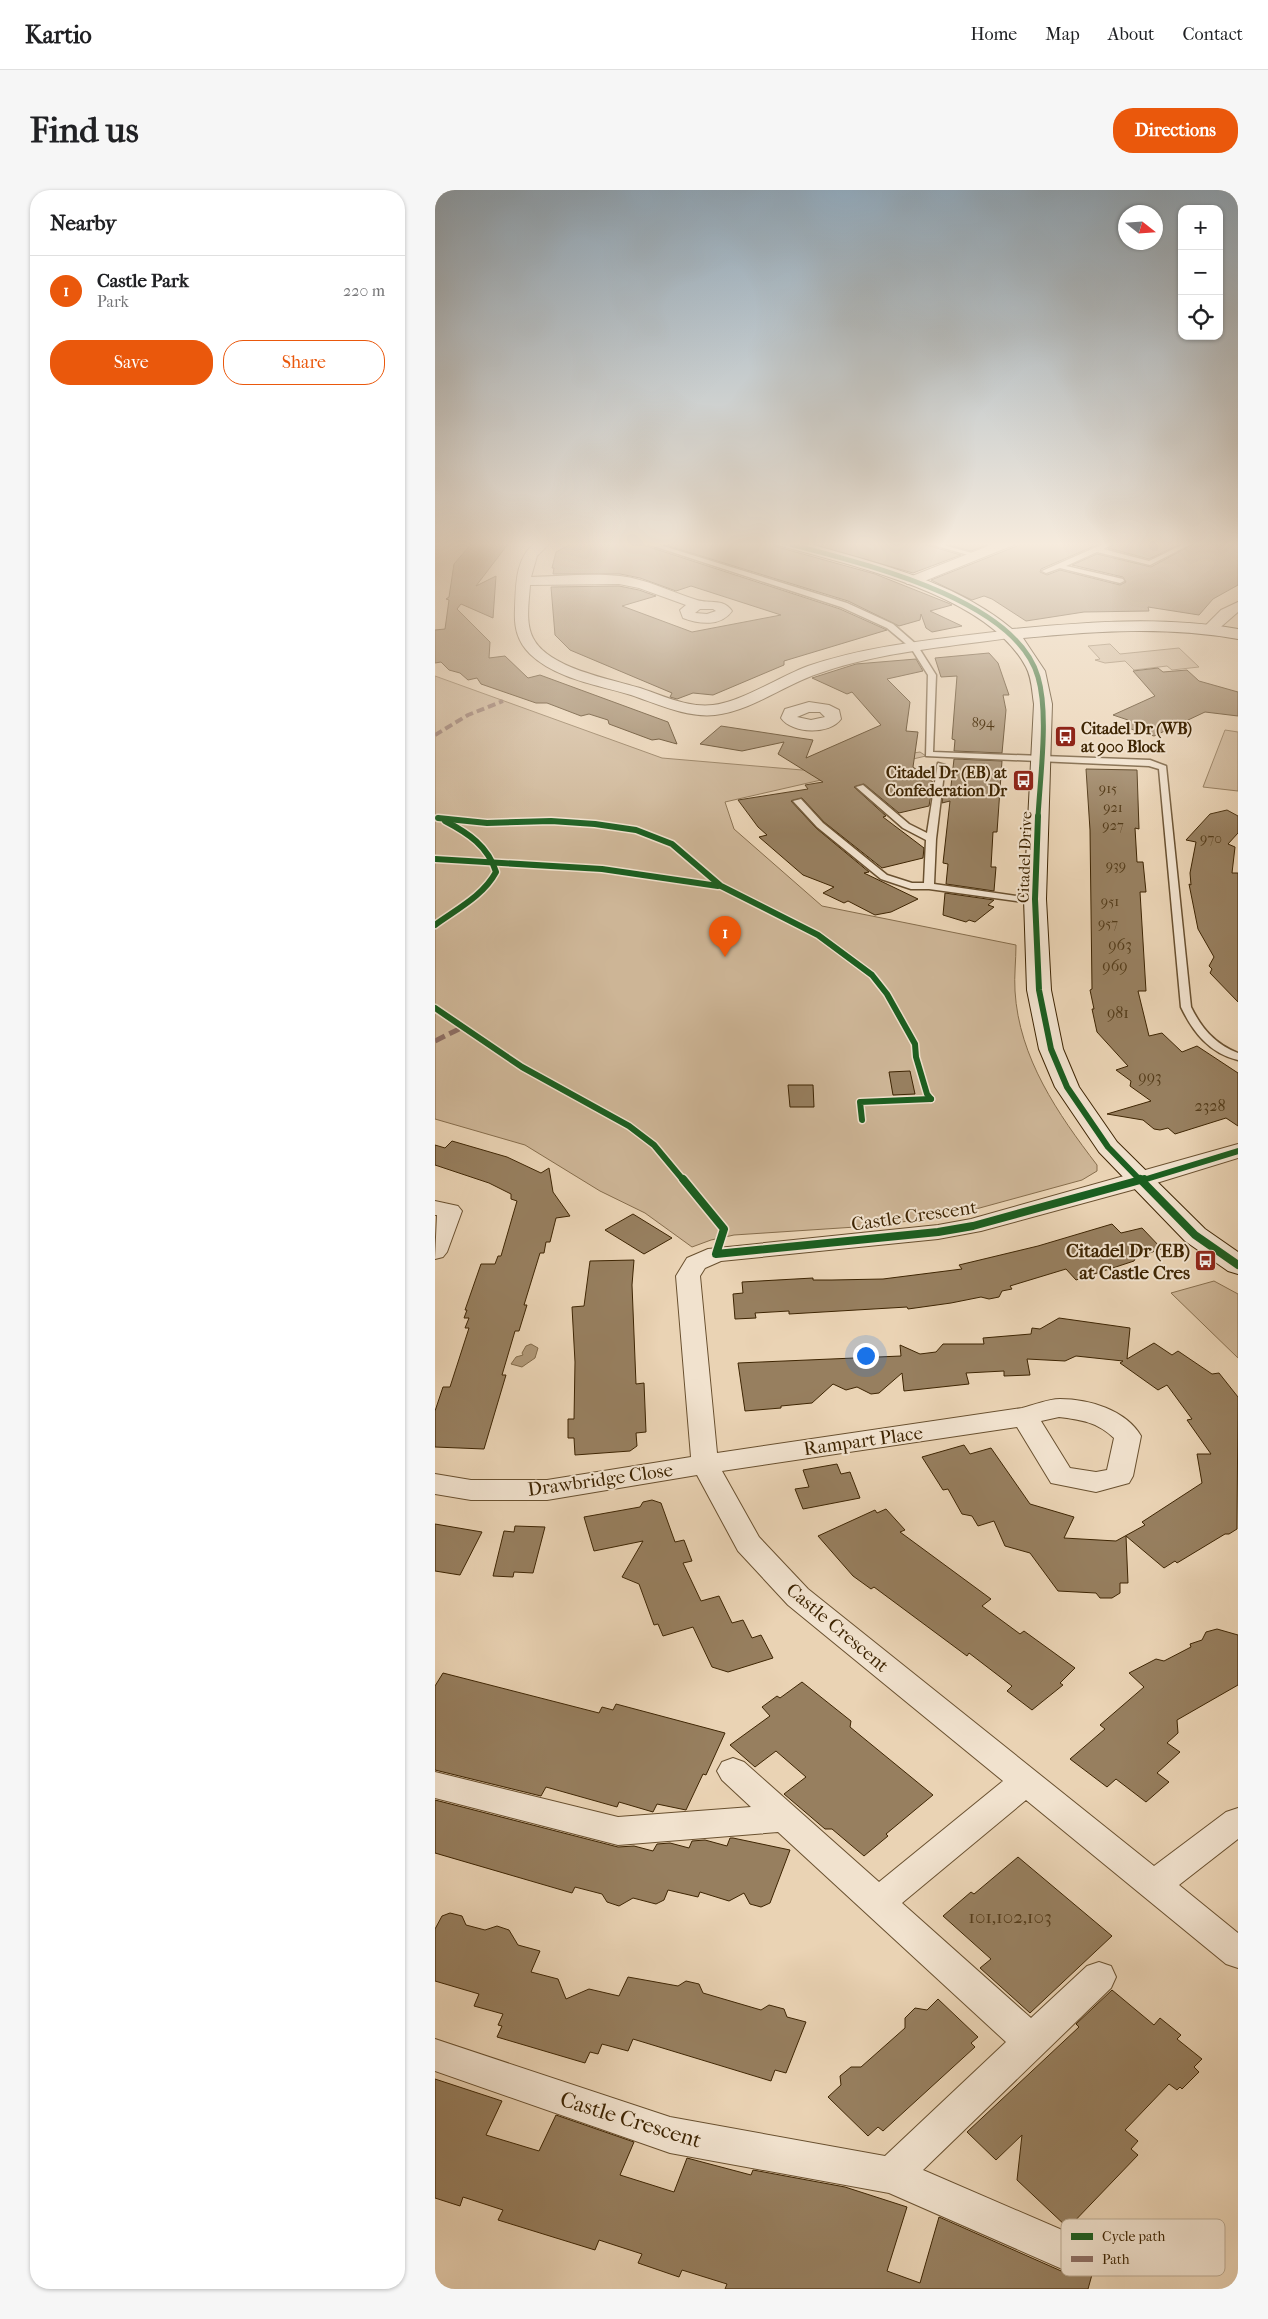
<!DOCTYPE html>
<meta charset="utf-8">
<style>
:root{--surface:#fff;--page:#f6f6f6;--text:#202124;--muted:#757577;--line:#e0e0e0;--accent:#ea580c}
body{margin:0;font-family:"IM FELL French Canon",serif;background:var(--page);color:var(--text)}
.controls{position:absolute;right:15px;top:15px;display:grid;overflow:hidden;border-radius:10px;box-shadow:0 1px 4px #0004}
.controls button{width:45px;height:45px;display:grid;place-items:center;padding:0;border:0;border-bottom:1px solid var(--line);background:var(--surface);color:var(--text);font:25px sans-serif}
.compass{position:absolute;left:683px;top:15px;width:45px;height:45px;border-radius:50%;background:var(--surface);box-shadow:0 1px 4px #0004;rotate:107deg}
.you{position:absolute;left:430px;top:1165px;width:18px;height:18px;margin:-12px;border:4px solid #fff;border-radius:50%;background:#1a73e8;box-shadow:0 0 0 8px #1a73e833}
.badge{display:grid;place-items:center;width:32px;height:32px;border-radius:50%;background:var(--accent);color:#fff;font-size:16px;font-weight:700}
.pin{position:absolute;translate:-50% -41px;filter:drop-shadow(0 1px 2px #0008)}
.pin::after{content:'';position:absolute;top:26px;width:18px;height:15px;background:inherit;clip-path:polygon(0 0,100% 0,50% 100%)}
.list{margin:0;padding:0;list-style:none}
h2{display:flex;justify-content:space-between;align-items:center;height:65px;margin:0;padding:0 20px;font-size:21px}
h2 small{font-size:16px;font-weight:400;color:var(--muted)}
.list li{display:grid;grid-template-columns:32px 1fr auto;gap:15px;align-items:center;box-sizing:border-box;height:70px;padding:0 20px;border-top:1px solid var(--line)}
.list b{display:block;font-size:19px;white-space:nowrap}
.list p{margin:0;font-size:16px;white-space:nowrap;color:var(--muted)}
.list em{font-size:16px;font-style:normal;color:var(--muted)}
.actions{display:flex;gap:10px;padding:15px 20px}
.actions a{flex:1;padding:11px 0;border:1px solid var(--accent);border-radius:20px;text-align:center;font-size:18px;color:var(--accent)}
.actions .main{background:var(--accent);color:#fff}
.icon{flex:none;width:28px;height:28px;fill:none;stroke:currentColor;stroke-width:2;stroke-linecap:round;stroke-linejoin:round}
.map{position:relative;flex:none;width:803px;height:2099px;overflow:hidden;border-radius:20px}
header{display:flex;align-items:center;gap:30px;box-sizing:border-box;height:70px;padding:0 25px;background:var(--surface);border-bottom:1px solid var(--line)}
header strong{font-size:24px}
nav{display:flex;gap:28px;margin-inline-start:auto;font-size:18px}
.intro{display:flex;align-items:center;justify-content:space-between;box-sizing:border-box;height:120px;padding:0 30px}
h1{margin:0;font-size:35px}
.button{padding:12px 22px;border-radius:20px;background:var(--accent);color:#fff;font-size:18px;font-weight:700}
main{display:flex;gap:30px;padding:0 30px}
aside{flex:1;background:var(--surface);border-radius:20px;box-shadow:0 1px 4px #0004}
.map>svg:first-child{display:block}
.green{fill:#cdb596;stroke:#866d4c}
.water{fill:#b09878;stroke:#826a49}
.building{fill:#977f5f;stroke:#3e2503}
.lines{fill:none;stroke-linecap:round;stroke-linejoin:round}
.lane-casing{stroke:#69502f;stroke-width:3}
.street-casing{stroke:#69502f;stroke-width:2}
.secondary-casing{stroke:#3e2503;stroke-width:2}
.lane{fill:#f1e2ce;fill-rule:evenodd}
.street{fill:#f1e2ce;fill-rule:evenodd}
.secondary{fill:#f1e2ce;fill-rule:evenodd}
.quiet-far1{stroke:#8d6e63;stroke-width:4;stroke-dasharray:8 4;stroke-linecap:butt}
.quiet{stroke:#8d6e63;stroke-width:5;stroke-dasharray:11 5;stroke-linecap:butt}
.cycleway-far2-casing{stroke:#f1e2ce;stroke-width:7}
.cycleway-far1-casing{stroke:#f1e2ce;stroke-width:9}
.cycleway-casing{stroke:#f1e2ce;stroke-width:11}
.cycleway-far2{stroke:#1b5e20;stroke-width:5}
.cycleway-far1{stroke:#1b5e20;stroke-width:6}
.cycleway{stroke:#1b5e20;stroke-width:8}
.labels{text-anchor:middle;stroke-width:4;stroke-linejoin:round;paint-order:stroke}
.far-number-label{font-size:14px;fill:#543c1a}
.far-poi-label{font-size:16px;font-weight:bold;fill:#3e2503;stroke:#f1e2ce;text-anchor:start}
.far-street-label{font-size:16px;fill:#3e2503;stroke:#f1e2ce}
.number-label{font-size:16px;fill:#543c1a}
.street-label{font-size:19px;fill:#3e2503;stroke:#f1e2ce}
.poi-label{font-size:19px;font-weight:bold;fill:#3e2503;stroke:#f1e2ce;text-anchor:end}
.near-number-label{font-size:19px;fill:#543c1a}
.near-street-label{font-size:22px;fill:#3e2503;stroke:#f1e2ce}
.key{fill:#f1e2ce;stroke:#bba991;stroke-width:1}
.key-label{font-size:14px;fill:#3e2503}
</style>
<header>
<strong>Kartio</strong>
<nav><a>Home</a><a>Map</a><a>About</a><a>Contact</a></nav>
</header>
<div class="intro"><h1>Find us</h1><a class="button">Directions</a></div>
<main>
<aside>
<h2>Nearby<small></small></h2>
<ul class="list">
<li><span class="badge">1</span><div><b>Castle Park</b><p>Park</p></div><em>220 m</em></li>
</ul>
<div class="actions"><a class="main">Save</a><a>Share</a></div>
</aside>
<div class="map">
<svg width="803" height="2099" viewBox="0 0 803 2099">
<rect width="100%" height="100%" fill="#ead3b4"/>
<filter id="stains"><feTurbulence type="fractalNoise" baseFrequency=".004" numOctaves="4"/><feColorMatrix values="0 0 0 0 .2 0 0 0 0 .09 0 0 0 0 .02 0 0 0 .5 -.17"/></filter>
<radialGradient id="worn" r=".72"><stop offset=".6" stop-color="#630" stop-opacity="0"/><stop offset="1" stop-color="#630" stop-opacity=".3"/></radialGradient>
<g class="green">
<polygon points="675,454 685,464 744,458 764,477 737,480 732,476 699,480 690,471 670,473 660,470 665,469 653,456"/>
<path d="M0 486 227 568 367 580 485 562 491 566 290 612 299 639 387 716 581 755C581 770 579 786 580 801 584 868 623 924 662 975V981L647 990 519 1025 436 1036 299 1045 276 1050 257 1057 210 1023 165 1001 90 955 0 929Z"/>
<polygon points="790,540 803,542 803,601 768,597"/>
<polygon points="779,1091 803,1104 803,1168 736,1103"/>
</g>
<polygon class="water" points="96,1154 103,1158 100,1168 87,1177 76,1174 81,1167 88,1165 87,1163 91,1156"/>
<g class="building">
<polygon points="39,351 68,351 67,354 73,354 41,396 61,386 58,428 26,414 22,419 55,452 54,468 70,466 93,488 105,485 233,532 242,554 224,549 217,550 174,534 173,530 154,524 146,526 112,513 101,513 46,494 42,488 33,490 25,483 14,480 6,472 0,473 0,440 10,439 14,410 11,409 14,407 19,374"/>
<polygon points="142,351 201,351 202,353 405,419 452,440 349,471 349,475 278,505 258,503 242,509 235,507 237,503 135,460 120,445 116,397 184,396 204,400 221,406 187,416 257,442 346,425 256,396 241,401 205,388 185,384 118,384 119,378 117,378 121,362"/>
<polygon points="217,351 334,351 339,356 440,384 513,413 517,415 495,421 527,436 497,442 491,438 486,424 485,430 464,436 413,411"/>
<polygon points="366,351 483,351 484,353 526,365 478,383"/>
<polygon points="499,351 562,351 536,361"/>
<polygon points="585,351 671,351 606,379 605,382 612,385 625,380 685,395 691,392 688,387 637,375 662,364 716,377 764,351 786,351 803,354 803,395 778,409 764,425 713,417 714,421 649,422 591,431 557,409 549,406 537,410 496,390 582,356"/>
<polygon points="685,351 752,351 714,369 673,358"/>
<polygon points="554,463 563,473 574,505 568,505 571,520 567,563 519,561 520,550 517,549 522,486 506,487 500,468"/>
<polygon points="481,469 488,481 452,489 475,512 471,541 483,542 478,577 498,592 494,616 464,623 429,594 419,597 451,626 448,627 489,658 488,668 447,678 389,632 367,608 356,611 381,638 434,682 429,683 483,709 456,722 440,725 413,711 409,713 388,703 399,697 368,685 324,647 332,645 323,637 303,610 373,599 370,595 388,592 343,564 349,552 307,561 265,554 286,536 378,550 371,568 446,535 417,502 412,504 377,488 421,474"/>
<polygon points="723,478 728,482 752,480 764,491 803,502 803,526 770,522 719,546 686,536 696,531 678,525 720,506 698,481"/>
<polygon points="519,569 567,571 562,642 558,642 556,677 561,677 559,701 511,694 513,674 508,673 515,611 507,613 509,601 515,605"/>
<polygon points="651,579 702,580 704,639 700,638 702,672 708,672 711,702 705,702 711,801 703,801 714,846 727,843 747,862 762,856 803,883 803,936 791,928 740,944 733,938 725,940 719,939 708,930 672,924 716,911 695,896 696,891 681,880 693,876 662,842 657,819 659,819 655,800 657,799 655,640"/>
<polygon points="792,620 803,626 803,643 793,654 800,657 797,683 803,683 803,812 775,783 777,779 774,776 779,767 763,739 754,694 756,695 755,683 761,652 751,650 775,624"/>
<polygon points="510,703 559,710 553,715 559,717 540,732 534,730 531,732 508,725"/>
<polygon points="475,881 480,904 458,905 454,882"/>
<polygon points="353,895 378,895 379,917 355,917"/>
<polygon points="17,951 72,967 106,983 114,978 118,1002 135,1026 121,1028 115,1052 111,1052 109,1063 105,1063 89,1115 92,1115 84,1141 80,1141 67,1185 71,1185 49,1259 0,1257 0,1221 8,1197 15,1197 34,1138 30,1138 34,1128 29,1128 32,1120 30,1120 46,1074 60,1074 63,1066 66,1066 82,1011 76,1009 76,1004 54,993 0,975 0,955 10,958"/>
<polygon points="198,1024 237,1048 209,1064 170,1040"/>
<polygon points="677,1034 686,1043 707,1038 727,1059 701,1067 699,1071 641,1090 631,1079 575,1096 577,1099 567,1101 564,1107 554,1109 546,1107 516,1113 473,1119 472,1117 354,1124 354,1121 320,1123 321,1128 300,1129 298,1104 308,1103 307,1092 378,1088 378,1090 397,1090 448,1089 527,1079 524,1075 603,1056"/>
<polygon points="199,1070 197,1095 201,1194 209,1193 211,1242 201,1243 202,1256 195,1261 140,1265 139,1248 133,1248 133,1229 139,1229 140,1172 137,1117 149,1116 155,1071"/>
<polygon points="624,1128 695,1138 692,1169 719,1153 737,1165 743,1161 777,1184 784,1183 803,1207 802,1339 794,1344 790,1344 742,1373 740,1371 729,1378 691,1346 693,1393 685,1393 685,1403 677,1408 665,1408 661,1403 623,1401 595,1363 570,1356 559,1331 543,1336 537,1326 527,1324 513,1299 508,1300 487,1267 529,1255 535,1264 556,1258 595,1314 639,1327 629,1348 681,1351 710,1335 707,1332 767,1293 762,1264 776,1264 752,1230 757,1229 732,1195 723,1200 685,1173 688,1171 641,1166 630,1171 592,1169 595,1185 569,1186 569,1181 531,1183 534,1194 469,1201 467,1183 444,1203 436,1204 422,1197 411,1200 398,1194 377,1213 346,1216 346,1218 310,1221 303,1173 466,1166 465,1155 485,1164 501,1162 508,1154 549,1154 548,1148 596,1144 597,1138 605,1139"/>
<polygon points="402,1274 406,1284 415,1282 425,1308 368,1319 360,1299 374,1297 368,1280"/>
<polygon points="217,1310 226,1313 240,1352 249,1350 257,1371 248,1373 266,1411 284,1406 297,1433 308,1430 317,1448 326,1445 338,1468 293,1482 277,1477 258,1437 228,1446 223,1434 219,1435 204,1394 187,1387 208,1351 159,1361 149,1327 205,1317 208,1312"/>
<polygon points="451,1319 470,1340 465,1342 556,1409 547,1416 585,1444 589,1441 640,1478 625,1493 628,1495 597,1520 572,1501 577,1496 534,1463 532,1466 439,1397 436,1399 418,1386 383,1346 440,1320 442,1323"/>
<polygon points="0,1334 47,1342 25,1385 0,1381"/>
<polygon points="80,1336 110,1337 98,1383 79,1382 78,1387 58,1386 69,1341 79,1342"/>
<polygon points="782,1439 803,1445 803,1495 742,1530 743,1543 732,1553 745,1562 722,1583 734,1592 711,1612 681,1589 672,1597 635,1569 670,1539 665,1535 709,1497 694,1483 721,1469 729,1471 756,1457 755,1454 767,1450 771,1442"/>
<polygon points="8,1483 164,1523 167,1517 178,1520 181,1514 290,1543 271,1585 268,1584 251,1620 222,1614 218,1622 184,1612 182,1617 111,1597 106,1606 0,1580 0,1496"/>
<polygon points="367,1492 416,1531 415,1537 498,1605 451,1644 453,1646 429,1666 397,1639 390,1639 349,1604 371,1587 341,1561 320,1577 295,1555 335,1526 327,1517 342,1506 345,1508"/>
<polygon points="0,1610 183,1657 199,1656 218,1661 222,1654 235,1653 254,1658 257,1651 270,1650 292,1656 295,1648 298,1648 355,1660 335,1713 326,1717 315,1714 309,1703 294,1711 265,1702 263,1707 233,1700 229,1710 221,1714 198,1708 184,1716 172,1712 167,1704 140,1697 137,1703 0,1663"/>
<polygon points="583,1667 677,1746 595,1823 545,1778 556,1769 508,1726 536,1702 539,1704"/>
<polygon points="15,1723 27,1726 31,1735 50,1740 62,1736 74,1740 83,1755 105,1761 96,1782 123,1789 131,1809 154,1799 184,1806 193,1787 243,1796 251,1791 264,1794 268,1803 326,1820 334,1815 349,1819 352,1827 371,1832 351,1883 340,1880 336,1891 198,1849 193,1861 167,1854 163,1864 155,1862 150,1873 62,1847 67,1836 63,1835 68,1824 39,1816 44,1804 0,1791 0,1739 7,1726"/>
<polygon points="677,1800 719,1835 725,1828 746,1845 742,1849 767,1869 759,1877 764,1882 747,1899 745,1897 742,1900 734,1894 690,1940 703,1951 696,1959 703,1965 633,2038 582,1990 587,1945 561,1970 532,1942 644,1837 641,1834"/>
<polygon points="503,1809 543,1847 536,1853 540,1857 448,1941 443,1937 433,1946 393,1907 406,1895 405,1886 416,1877 426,1877 470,1838 470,1828 480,1818 492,1820"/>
<polygon points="0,1889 67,1911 51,1945 104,1961 121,1925 199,1952 185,1985 239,2002 252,1968 316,1985 318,1980 410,1997 472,2017 452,2081 485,2093 504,2027 633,2084 649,2079 658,2081 653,2099 290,2099 292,2094 247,2080 244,2087 203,2073 207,2064 164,2050 160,2060 63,2030 68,2020 28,2007 25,2016 0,2008"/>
</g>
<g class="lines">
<defs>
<g id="lane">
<path d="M203 351H212L412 413 458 434 482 455 501 485 498 562 715 570 731 576 756 817C767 839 780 854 803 863V870C774 863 758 842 746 817L724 579 714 576 491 566 493 485 476 458 452 438 406 417Z"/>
<polygon points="485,351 494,351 544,365 540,367"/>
<polygon points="675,351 683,351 668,359 714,371 755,351 762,351 715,375 662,362 631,376 688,389 689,391 685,393 625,378 611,383 607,381"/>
<polygon points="503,573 510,575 501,649 499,694 601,709 604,710 604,714 494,699 476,699 446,689 382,637 358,611 366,609 388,633 452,685 477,693 489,693 491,650 468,638 421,597 428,595 474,634 492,643"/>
</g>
<g id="street">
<path d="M102 351H117L102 366 96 387C125 386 156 383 185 386 212 389 236 402 262 410 275 414 288 408 297 421 286 437 264 434 248 428L245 420 251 415 204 398 184 394 95 395C94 411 90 433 98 448 113 478 175 489 205 498 229 506 253 518 278 515 304 513 346 486 373 476 437 454 507 449 574 440L581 444 574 448C511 457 445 462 385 483 350 494 317 521 280 525 251 528 223 514 196 505 163 495 121 489 95 464 82 451 79 437 80 419 81 395 80 367 102 351ZM265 419H278L281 421 272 424 260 423Z"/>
<polygon points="566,351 583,351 581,354 482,394 472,394 470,391 472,388"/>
<polygon points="803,412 803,422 780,442 770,442 768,439 770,436 786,420"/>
<path d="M374 512 394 515 404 520 406 529C395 545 357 544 346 528L350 519ZM374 522H385L390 527 376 530 362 527Z"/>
<path d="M803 954V968L715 995 546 1041 503 1049 286 1071 270 1078 265 1086 282 1263 587 1218C599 1215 613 1209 625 1209 654 1209 691 1220 706 1246L698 1286 694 1293 661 1302 616 1293 582 1237 287 1281 324 1347 373 1399 719 1676 791 1622 803 1618V1649L744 1695 803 1743V1778L791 1774 591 1610 467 1713 596 1828 652 1776 664 1772 676 1776 681 1787 676 1798 488 1980 648 2049 654 2063 648 2077 634 2082 454 2003 235 1963 0 1881V1849L235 1927 450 1966 571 1852 343 1642 183 1655 0 1608V1582L183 1627 316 1617 287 1590 282 1581 287 1572 298 1568 309 1572 444 1692 568 1591 353 1415 303 1361 262 1285 112 1310H36L0 1304V1284L36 1290H112L256 1267 241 1086 252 1068 273 1059 503 1035 536 1029ZM624 1227C647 1230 662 1232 679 1248L672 1280 661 1282 635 1278 606 1231Z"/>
<polygon points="0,1011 23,1016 27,1021 12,1062 8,1067 0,1069 2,1025 0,1025"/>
</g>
<path id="secondary" d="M336 351C359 348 381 356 403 362 464 379 528 398 577 439 654 432 727 426 803 439V449C731 436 661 441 588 448L610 481 617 514 611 709 616 800 628 859 644 897 682 952 770 1039 803 1062V1084L793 1081 750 1051 664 962 620 897 604 859 592 800 589 709 599 514C597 502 597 488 591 477 552 403 413 375 339 354Z"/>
</defs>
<use href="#lane" class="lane-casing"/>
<use href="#street" class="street-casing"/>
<use href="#secondary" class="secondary-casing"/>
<use href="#lane" class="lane"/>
<use href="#street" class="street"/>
<use href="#secondary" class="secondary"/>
<polyline class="quiet-far1" points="0,545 33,525 68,511"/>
<polyline class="quiet" points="0,851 28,837"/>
<defs>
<path id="cycleway-far2" d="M344 351C416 371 580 406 603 487 614 524 605 587 603 627"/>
<g id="cycleway-far1">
<polyline points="603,626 600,709 604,800 616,859 632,897 673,957 706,991"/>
<polyline points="3,628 52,633 116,631 160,634 201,640 237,654 286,696 383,745 437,785 452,804 480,854 481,867 492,904 496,909"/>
<polyline points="0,669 167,679 283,696"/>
<path d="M0 735C22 719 48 706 61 682 53 656 33 643 10 631"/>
<polyline points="0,818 87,877 194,936 219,955 249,991"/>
<polyline points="427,930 425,912 496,909"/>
<polyline points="705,991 803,961"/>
</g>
<g id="cycleway">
<polyline points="248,989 289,1039 281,1064 503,1042 538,1036 709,989"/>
<polyline points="705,989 760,1045 803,1075"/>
</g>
</defs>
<use href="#cycleway-far2" class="cycleway-far2-casing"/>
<use href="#cycleway-far1" class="cycleway-far1-casing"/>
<use href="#cycleway" class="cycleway-casing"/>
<use href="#cycleway-far2" class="cycleway-far2"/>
<use href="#cycleway-far1" class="cycleway-far1"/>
<use href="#cycleway" class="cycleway"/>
</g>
<linearGradient id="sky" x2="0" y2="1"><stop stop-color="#91a9bb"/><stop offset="0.55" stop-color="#f6ebdd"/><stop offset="1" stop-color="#f6ebdd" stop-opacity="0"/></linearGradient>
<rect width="803" height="644" fill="url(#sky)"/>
<defs>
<symbol id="bus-square" viewBox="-11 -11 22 22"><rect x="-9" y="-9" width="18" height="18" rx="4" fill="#8f2418" stroke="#f1e2ce"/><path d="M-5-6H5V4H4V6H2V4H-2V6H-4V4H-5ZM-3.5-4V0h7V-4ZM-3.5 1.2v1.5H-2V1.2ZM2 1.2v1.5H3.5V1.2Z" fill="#fff"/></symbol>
</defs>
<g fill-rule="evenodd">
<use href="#bus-square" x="618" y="534" width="25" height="25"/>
<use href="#bus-square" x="576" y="578" width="25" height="25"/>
<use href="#bus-square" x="758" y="1058" width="25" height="25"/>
</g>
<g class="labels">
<g class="far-number-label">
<text x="548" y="537">894</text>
<text x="673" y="603">915</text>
<text x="678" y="622">921</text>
<text x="678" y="640">927</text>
<text x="776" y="653">970</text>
<text x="681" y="680">939</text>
<text x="675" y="716">951</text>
<text x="673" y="738">957</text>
</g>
<g class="far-poi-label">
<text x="646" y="544">Citadel Dr (WB)<tspan x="646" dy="18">at 900 Block</tspan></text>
<text x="572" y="588" text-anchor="end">Citadel Dr (EB) at<tspan x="572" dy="18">Confederation Dr</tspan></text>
</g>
<g class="far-street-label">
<text transform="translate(589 667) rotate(-88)" y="6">Citadel Drive</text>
</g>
<g class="number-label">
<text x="685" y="760">963</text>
<text x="680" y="781">969</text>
<text x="683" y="828">981</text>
<text x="715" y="892">993</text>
<text x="775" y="921">2328</text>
</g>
<g class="street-label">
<text transform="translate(479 1025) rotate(-8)" y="7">Castle Crescent</text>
<text transform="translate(428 1250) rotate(-8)" y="7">Rampart Place</text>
<text transform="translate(165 1289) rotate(-8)" y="7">Drawbridge Close</text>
<text transform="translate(403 1437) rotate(40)" y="7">Castle Crescent</text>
</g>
<g class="poi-label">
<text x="755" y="1067">Citadel Dr (EB)<tspan x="755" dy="22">at Castle Cres</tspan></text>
</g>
<g class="near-number-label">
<text x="575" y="1733">101,102,103</text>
</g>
<g class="near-street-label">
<text transform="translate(196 1929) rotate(17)" y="8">Castle Crescent</text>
</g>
</g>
<rect x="626" y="2029" width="164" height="57" rx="8" class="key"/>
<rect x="636" y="2043" width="22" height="7" fill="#1b5e20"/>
<rect x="636" y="2066" width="22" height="6" fill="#8d6e63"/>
<g class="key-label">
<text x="667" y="2051">Cycle path</text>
<text x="667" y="2074">Path</text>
</g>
<rect width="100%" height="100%" filter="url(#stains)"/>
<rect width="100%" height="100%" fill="url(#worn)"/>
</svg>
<div class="controls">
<button>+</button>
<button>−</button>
<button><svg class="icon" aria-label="locate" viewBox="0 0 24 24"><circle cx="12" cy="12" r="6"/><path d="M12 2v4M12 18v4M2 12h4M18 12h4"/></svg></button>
</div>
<svg class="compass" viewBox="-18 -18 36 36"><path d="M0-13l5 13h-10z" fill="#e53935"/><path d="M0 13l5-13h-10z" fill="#757577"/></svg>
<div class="you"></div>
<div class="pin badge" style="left:290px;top:767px">1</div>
</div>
</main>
